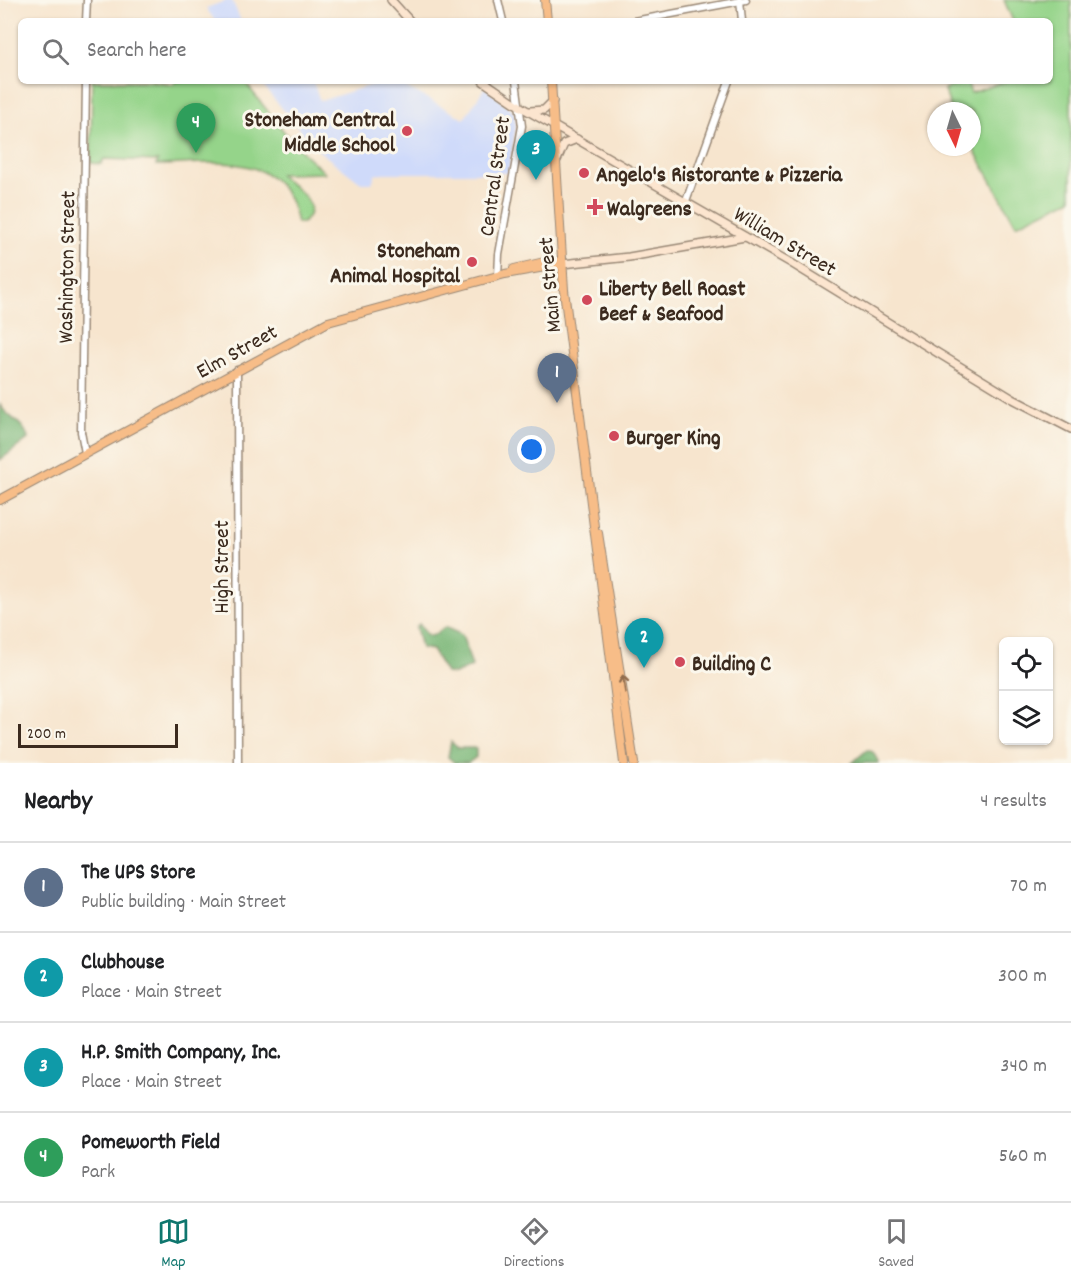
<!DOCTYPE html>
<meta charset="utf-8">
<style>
:root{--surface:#fff;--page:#f2f2f2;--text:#202124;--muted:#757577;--line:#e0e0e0;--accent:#0f766e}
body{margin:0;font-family:Dekko,sans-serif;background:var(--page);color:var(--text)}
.controls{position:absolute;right:18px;bottom:18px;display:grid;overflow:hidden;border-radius:9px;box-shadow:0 2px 4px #0004}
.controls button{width:54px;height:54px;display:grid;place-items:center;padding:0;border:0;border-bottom:2px solid var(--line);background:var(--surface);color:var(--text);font:30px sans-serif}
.compass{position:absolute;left:927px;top:102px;width:54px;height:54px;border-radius:50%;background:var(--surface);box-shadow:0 2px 4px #0004;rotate:175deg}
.scale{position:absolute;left:18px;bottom:15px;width:160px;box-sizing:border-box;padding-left:6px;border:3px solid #3b2a1e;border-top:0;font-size:16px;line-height:21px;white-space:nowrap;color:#3b2a1e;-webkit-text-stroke:4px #fbf7ec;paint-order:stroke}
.you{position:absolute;left:532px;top:450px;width:21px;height:21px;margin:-15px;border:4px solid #fff;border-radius:50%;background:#1a73e8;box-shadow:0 0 0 9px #1a73e833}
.badge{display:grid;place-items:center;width:39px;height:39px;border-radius:50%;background:var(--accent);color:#fff;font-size:20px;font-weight:700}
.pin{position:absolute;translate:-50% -50px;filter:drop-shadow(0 2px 3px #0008)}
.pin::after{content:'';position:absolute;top:32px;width:21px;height:18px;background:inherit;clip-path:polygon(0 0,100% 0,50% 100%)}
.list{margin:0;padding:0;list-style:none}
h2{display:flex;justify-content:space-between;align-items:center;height:78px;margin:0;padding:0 24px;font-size:26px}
h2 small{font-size:20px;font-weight:400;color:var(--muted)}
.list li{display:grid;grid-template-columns:39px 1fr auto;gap:18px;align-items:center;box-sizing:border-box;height:90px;padding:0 24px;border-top:2px solid var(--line)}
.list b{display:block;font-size:22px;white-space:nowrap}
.list p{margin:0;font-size:20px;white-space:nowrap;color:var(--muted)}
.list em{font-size:20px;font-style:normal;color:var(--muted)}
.icon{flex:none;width:33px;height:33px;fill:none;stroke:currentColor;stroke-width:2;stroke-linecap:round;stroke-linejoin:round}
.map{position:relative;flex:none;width:1071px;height:763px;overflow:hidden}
.search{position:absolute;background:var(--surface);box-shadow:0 2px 4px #0004;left:18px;right:18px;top:18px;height:66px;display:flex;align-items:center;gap:15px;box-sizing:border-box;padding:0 21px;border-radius:9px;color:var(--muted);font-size:22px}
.sheet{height:438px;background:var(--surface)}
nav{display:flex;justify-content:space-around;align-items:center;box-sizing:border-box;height:84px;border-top:2px solid var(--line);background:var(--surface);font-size:16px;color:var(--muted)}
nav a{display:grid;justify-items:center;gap:3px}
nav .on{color:var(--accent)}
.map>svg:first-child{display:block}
.built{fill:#cfdafa}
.green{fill:#95d48a;stroke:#687f54;stroke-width:1.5}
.forest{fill:#78b676;stroke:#5a704a;stroke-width:1.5}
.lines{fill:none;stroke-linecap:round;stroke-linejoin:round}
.tertiary-casing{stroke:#998876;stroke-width:9}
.secondary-casing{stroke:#998876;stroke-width:10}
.primary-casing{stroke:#998876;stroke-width:10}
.tertiary{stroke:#fff;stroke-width:6}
.secondary{stroke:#fce5cf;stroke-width:7}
.primary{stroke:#f7bd88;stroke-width:8}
.oneway{stroke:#906c4e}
.poi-dot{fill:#d1495b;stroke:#fbf7ec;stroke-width:2}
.labels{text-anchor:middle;stroke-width:6;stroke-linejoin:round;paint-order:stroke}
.poi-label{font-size:22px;font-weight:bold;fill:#3b2a1e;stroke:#fbf7ec;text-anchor:start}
.street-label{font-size:22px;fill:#3b2a1e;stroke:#fbf7ec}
</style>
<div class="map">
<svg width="1071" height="763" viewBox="0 0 1071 763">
<rect width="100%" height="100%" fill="#fbf7ec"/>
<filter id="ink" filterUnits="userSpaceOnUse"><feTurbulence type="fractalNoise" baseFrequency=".0167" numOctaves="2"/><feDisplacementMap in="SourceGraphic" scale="12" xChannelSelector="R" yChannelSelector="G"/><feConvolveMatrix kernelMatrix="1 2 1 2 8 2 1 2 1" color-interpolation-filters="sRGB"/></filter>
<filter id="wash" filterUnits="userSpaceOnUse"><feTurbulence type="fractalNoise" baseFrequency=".008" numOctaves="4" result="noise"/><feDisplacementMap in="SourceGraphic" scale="24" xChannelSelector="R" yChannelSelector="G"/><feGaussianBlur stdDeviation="1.35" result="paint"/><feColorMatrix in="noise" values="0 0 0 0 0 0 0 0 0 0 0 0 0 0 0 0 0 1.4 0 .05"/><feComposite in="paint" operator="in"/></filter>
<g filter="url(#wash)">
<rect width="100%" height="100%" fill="#f7e5ce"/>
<g class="built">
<polygon points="228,0 232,0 241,21 215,21 206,8"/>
<polygon points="259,81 313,81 320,101 384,81 396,81 464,119 485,87 515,113 516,127 508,173 382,173 375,175 372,183 361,183 315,148"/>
</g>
<g class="green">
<polygon points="1004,0 1071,0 1071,199 1016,225 972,146 972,111 952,111 944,89 967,82 971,93 1007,81 1050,81 1050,21 1013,21"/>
<path d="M92 81H151L173 84 176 81H244L293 143 325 173 279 174C293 188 325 202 303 223H297C283 148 214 164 156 165L158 161 104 159 101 164 91 163Z"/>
</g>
<g class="forest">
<path d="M0 405C8 419 25 422 28 439L0 460Z"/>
<polygon points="419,624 427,635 432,636 445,627 462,635 472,666 455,674 446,673 432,650 421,648 416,627"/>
<polygon points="451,742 458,748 476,748 476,757 468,763 455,763 448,757"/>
<polygon points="867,750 873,752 879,763 852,763"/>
</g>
</g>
<g filter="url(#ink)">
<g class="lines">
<defs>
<g id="tertiary">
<polyline points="498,0 503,21"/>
<polyline points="740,0 742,21"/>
<polyline points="86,21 87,0"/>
<polyline points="634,21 746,0"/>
<polyline points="686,201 729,81"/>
<polyline points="498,276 499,254 522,126 516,81"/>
<polyline points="237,370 238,763"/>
<polyline points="85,453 81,432 86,81"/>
</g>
<g id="secondary">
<polyline points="391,0 410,21"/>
<polyline points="483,81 521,107 791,263 1013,399 1071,429"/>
<polyline points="530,111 544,110 553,101"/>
<polyline points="557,160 564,144 577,139"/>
<polyline points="562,264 629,257 745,237"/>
</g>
<g id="primary">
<polyline points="545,0 547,21"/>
<polyline points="551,81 564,290 624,763"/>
<polyline points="514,269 553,260 562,264"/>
<polyline points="0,500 328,322 505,274 562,264"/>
<polyline points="598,533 634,763"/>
</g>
</defs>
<use href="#tertiary" class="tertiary-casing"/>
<use href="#secondary" class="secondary-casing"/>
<use href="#primary" class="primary-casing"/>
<use href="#tertiary" class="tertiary"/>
<use href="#secondary" class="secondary"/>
<use href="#primary" class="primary"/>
</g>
<defs><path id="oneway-shaft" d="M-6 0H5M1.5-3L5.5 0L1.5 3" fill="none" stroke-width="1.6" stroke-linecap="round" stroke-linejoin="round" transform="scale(1.5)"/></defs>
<use class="oneway" href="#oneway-shaft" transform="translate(624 684) rotate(-99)"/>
</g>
<g class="poi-dot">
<circle cx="407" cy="131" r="6"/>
<circle cx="584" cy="173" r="6"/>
<path d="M592 198h6v6h6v6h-6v6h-6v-6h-6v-6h6z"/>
<circle cx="472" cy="262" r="6"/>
<circle cx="587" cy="300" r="6"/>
<circle cx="614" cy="436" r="6"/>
<circle cx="680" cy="662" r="6"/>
</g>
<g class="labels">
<g class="poi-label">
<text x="395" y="126" text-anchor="end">Stoneham Central<tspan x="395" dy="25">Middle School</tspan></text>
<text x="596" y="181">Angelo's Ristorante &amp; Pizzeria</text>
<text x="607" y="215">Walgreens</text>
<text x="460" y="257" text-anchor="end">Stoneham<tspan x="460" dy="25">Animal Hospital</tspan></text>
<text x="599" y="295">Liberty Bell Roast<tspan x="599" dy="25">Beef &amp; Seafood</tspan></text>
<text x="626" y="444">Burger King</text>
<text x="692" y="670">Building C</text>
</g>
<g class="street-label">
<text transform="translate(493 176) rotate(-82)" y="8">Central Street</text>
<text transform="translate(786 240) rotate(31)" y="8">William Street</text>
<text transform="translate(65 267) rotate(-89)" y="8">Washington Street</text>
<text transform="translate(548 285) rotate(-95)" y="8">Main Street</text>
<text transform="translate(236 350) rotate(-29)" y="8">Elm Street</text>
<text transform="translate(220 567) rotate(-90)" y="8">High Street</text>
</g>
</g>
</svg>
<div class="controls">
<button><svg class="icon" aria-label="locate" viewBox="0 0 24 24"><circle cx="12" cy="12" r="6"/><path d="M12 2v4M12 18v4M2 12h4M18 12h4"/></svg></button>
<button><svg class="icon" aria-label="layers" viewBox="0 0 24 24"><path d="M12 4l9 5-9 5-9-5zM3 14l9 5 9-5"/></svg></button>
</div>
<svg class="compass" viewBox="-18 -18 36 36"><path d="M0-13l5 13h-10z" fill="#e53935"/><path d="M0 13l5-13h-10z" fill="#757577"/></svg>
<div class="scale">200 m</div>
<div class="you"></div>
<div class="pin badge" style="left:557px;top:403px;background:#5c6f8a">1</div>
<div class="pin badge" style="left:644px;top:668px;background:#0f9aa8">2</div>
<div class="pin badge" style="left:536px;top:180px;background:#0f9aa8">3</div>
<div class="pin badge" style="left:196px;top:153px;background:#2e9e5b">4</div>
<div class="search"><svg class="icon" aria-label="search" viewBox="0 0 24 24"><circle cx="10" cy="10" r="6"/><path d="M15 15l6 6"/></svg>Search here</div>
</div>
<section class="sheet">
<h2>Nearby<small>4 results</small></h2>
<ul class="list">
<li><span class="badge" style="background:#5c6f8a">1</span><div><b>The UPS Store</b><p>Public building · Main Street</p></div><em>70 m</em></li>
<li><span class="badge" style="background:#0f9aa8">2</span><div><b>Clubhouse</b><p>Place · Main Street</p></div><em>300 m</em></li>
<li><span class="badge" style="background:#0f9aa8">3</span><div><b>H.P. Smith Company, Inc.</b><p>Place · Main Street</p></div><em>340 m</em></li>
<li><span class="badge" style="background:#2e9e5b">4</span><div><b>Pomeworth Field</b><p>Park</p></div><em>560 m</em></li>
</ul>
</section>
<nav>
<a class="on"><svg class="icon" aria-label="map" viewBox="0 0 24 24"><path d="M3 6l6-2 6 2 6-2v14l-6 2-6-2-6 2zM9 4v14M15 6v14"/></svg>Map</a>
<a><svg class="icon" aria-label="directions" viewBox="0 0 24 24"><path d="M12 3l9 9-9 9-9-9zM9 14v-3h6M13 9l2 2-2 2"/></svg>Directions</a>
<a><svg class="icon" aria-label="saved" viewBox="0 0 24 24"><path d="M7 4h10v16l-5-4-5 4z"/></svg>Saved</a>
</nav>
